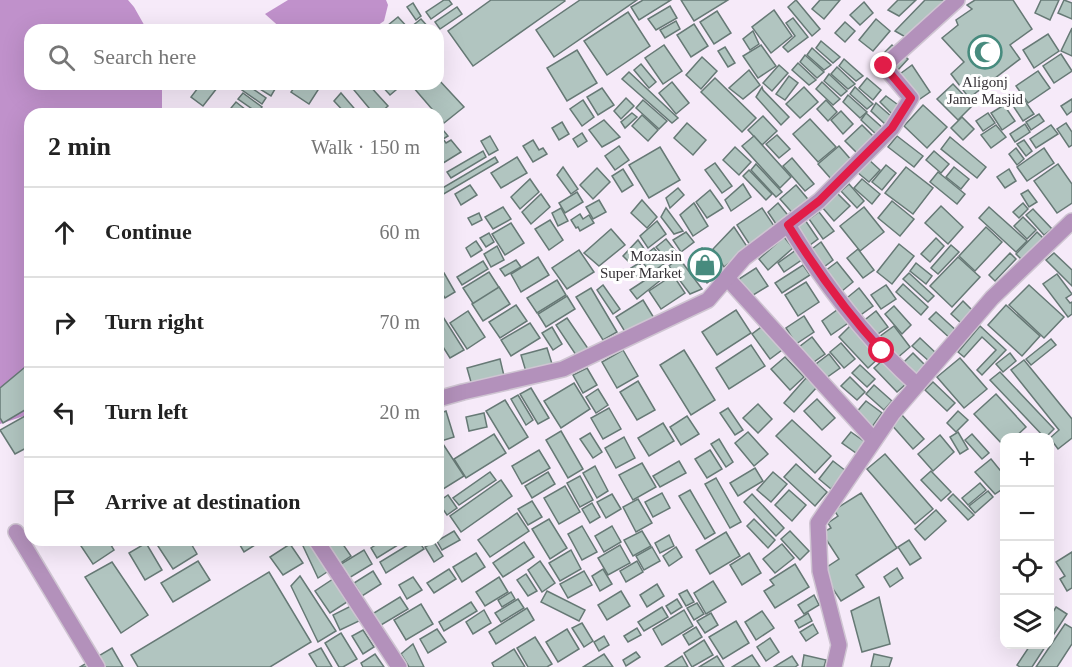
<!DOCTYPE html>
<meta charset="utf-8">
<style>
:root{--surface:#fff;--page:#f2f2f2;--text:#222;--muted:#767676;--line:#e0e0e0}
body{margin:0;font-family:Georgia,serif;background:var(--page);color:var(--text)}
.controls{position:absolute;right:18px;bottom:18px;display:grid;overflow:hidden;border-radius:12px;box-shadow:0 6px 24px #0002}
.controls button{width:54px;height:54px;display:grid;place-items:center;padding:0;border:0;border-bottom:2px solid var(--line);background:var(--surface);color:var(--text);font:30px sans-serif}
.stop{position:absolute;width:18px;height:18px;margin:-14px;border:4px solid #e11d48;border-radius:50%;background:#fff}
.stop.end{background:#e11d48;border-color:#fff;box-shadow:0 2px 6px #0008}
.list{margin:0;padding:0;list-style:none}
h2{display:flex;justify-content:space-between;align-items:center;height:78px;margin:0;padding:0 24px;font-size:26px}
h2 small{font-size:20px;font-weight:400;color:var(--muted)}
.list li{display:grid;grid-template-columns:39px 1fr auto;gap:18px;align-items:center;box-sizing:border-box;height:90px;padding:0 24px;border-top:2px solid var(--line)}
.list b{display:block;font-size:22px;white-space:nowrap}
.list em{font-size:20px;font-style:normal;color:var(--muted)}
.icon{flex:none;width:33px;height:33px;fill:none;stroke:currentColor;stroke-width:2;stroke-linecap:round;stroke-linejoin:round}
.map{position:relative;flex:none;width:1072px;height:667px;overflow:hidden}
.search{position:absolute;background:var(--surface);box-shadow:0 6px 24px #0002;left:24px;top:24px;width:420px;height:66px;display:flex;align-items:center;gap:15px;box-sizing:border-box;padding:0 21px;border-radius:18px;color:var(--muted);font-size:22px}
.panel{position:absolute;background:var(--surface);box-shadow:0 6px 24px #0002;left:24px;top:108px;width:420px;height:438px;border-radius:18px}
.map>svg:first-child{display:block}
.water{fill:#c091cb}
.building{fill:#b1c5c0;stroke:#667975;stroke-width:1.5}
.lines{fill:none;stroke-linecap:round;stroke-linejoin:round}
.minor-casing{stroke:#cfc5d2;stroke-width:18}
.minor{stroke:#b391bb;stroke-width:15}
.route{stroke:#e11d48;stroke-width:8}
.labels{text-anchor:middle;stroke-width:6;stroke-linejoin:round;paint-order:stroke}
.poi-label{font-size:15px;fill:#353136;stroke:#fff}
</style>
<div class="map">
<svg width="1072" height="667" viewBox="0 0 1072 667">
<rect width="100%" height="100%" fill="#f6eaf9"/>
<g class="water">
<polygon points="0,0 128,0 134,7 147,30 30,30 30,84 162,84 162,114 30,114 30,414 0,424"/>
<polygon points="288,0 386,0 388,5 384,21 371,30 283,30 265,14"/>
</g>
<g class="building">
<polygon points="444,0 449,0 452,4 431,19 426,12"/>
<polygon points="491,0 564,0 565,1 473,66 448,31"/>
<polygon points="580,0 637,0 554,57 536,30"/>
<polygon points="643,0 671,0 639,20 631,7"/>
<polygon points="681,0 728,0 694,21"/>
<polygon points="796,0 820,29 812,36 788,7"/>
<polygon points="820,0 840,0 824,19 812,9"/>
<polygon points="898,0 916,0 899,16 888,10"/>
<polygon points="925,0 948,0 909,39 895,31"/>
<polygon points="975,0 1013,0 1032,29 1010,45 1020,59 969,98 951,74 964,62 942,38 958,25 956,20 972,9 967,5"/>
<polygon points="1041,0 1059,0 1050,20 1035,13"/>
<polygon points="1064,0 1072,3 1072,19 1058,13"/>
<polygon points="864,2 873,13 860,25 850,15"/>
<polygon points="413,3 421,16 416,20 407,7"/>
<polygon points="670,6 677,18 656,30 648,19"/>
<polygon points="457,7 462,14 440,29 435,22"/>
<polygon points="774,10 792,36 771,53 752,27"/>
<polygon points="717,11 731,33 714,44 700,22"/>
<polygon points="628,12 650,46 607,75 584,41"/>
<polygon points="398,17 410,30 382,30"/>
<polygon points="793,18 808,37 788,52 783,47 795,36 786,23"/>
<polygon points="421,19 431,30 413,30 411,27"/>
<polygon points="876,19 890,31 873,51 859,40"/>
<polygon points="676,21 680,29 665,38 660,30"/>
<polygon points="845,22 855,31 845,42 835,33"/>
<polygon points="694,24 708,46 691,57 677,35"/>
<polygon points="1072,28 1072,56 1061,51"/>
<polygon points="753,31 759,44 750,50 743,39"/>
<polygon points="1048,34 1059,51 1034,68 1023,50"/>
<polygon points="821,41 840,57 833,63 816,48"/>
<polygon points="664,45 682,71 663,84 645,58"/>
<polygon points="761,45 776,66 758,78 743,56"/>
<polygon points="892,45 908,59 897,71 878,59"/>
<polygon points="725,47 735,63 728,67 718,51"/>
<polygon points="812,48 831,65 824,70 807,55"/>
<polygon points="577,50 597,83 567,101 547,68"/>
<polygon points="1061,54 1072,71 1054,83 1043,66"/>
<polygon points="805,55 824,72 817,78 800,62"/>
<polygon points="702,57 717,71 701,89 686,75"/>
<polygon points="844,59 863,76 856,81 839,66"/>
<polygon points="798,63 816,80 809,85 792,70"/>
<polygon points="641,64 656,82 649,88 634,70"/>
<polygon points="779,65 788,73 772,91 763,83"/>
<polygon points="912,65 930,92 917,101 900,74"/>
<polygon points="837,67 855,84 848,89 831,74"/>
<polygon points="749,70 760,85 743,99 729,88"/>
<polygon points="1038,71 1050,88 1028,103 1016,86"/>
<polygon points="629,72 678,118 672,123 622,79"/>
<polygon points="829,74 847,91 841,96 824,81"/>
<polygon points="789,76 798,83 785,100 776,94"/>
<polygon points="715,78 756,118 742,132 701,92"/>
<polygon points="867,78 881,90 873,100 859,88"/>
<polygon points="438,79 464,107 444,123 413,87 416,84 438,84"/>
<polygon points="672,82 689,103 676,114 659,93"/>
<polygon points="822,82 840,99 833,105 816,89"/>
<polygon points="201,84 212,84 217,88 203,106 191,97"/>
<polygon points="246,84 266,98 262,104 242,90"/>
<polygon points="252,84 278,84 271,96"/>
<polygon points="297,84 309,84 318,90 309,104 291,92"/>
<polygon points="349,84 368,84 388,106 379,114 374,114"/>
<polygon points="380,84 403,84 390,95"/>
<polygon points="953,84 973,105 958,120 937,99"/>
<polygon points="762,87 763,90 789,117 781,125 756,97"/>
<polygon points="804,87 818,102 800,118 786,104"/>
<polygon points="855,87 873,104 867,109 850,94"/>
<polygon points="602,88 614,105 598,115 587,97"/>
<polygon points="243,93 262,107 258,113 238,99"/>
<polygon points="341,93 359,114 346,114 334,101"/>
<polygon points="848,95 867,112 860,118 843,102"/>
<polygon points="886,96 901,107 893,115 880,102"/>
<polygon points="1022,97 1034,114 1023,121 1012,104"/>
<polygon points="626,98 634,106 621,119 614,111"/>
<polygon points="1072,99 1072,111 1067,115 1061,106"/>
<polygon points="583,100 594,117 582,126 570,109"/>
<polygon points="643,100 667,121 659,129 636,108"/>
<polygon points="826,100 837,112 828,121 817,109"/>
<polygon points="236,102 251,114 239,114 231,108"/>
<polygon points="876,103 892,117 885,124 871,111"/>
<polygon points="923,105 947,127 927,148 904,126"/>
<polygon points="1004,105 1015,121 1002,130 991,113"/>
<polygon points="841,111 853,124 843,134 831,120"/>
<polygon points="632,113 637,117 625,128 621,122"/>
<polygon points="866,113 885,130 878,136 861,120"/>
<polygon points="988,113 995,123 983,131 976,121"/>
<polygon points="1039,114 1044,121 1031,130 1026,122"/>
<polygon points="642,115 658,130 648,141 632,126"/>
<polygon points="763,116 777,131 762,145 748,130"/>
<polygon points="962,117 974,129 963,140 951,128"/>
<polygon points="810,119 836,147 818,162 793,134"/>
<polygon points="604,120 620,137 602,147 589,130"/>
<polygon points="562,122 569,134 559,140 552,128"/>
<polygon points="687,123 706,140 693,155 674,138"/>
<polygon points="1066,123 1072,132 1072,145 1069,147 1057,129"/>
<polygon points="438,124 448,136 443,139 446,143 451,140 461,152 440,165 438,163"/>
<polygon points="1025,124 1030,132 1015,142 1010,134"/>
<polygon points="862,125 874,137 857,153 845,141"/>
<polygon points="996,125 1006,137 991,148 981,135"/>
<polygon points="1051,125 1058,134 1036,148 1030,139"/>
<polygon points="582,133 587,141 578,147 573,139"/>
<polygon points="777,135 790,149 779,158 766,144"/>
<polygon points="490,136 498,150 489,155 481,141"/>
<polygon points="754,136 791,177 780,188 742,146"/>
<polygon points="897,136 923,156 914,167 888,147"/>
<polygon points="950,137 986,167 977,178 941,149"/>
<polygon points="533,140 539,150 543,148 547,154 533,162 523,146"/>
<polygon points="1024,140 1032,151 1026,156 1017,144"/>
<polygon points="619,146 629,160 615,170 605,156"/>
<polygon points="839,146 853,162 832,180 818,164"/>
<polygon points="660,147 680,180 649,198 629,165"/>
<polygon points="735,147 751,162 739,175 723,160"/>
<polygon points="1016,148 1024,159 1017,165 1009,154"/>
<polygon points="1044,148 1054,163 1027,181 1017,167"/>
<polygon points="483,151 486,157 451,178 447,172"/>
<polygon points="934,151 949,164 941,173 926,160"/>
<polygon points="495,157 498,162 442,195 439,190"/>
<polygon points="517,157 527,173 501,188 491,173"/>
<polygon points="792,158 814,184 805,191 783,166"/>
<polygon points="868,159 880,170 869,182 857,172"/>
<polygon points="715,163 732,186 722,193 705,170"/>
<polygon points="756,164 782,192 776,197 751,170"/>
<polygon points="1058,164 1072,184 1072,203 1057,213 1034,181"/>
<polygon points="886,165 896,173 882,190 872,182"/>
<polygon points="563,167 578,189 571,194 557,175"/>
<polygon points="906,167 933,188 913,214 885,193"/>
<polygon points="954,167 969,179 961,189 946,177"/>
<polygon points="597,168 610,182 593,199 580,185"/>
<polygon points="623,169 633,185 622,192 612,176"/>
<polygon points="1009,169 1016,181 1005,188 997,177"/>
<polygon points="749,170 772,194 766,200 743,176"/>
<polygon points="938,172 965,194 957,204 930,182"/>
<polygon points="530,179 539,192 520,209 511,197"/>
<polygon points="862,179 880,194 872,204 854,188"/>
<polygon points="743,184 751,197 731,211 725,200"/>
<polygon points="849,184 864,201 857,208 841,191"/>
<polygon points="470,185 477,195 461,205 455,194"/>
<polygon points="796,185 812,204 796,217 780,199"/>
<polygon points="678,188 684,195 670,208 666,198"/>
<polygon points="710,190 723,208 707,218 696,202"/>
<polygon points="1028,190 1037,202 1029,207 1021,194"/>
<polygon points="577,192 583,202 565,213 559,203"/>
<polygon points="837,193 850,206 834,221 822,207"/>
<polygon points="541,194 550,207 531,224 522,212"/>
<polygon points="599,200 606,212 593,219 586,207"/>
<polygon points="642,200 657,217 647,228 631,213"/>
<polygon points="892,201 914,219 900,236 878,218"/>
<polygon points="694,203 708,226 693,236 680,215"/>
<polygon points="778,203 791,219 778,227 768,212"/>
<polygon points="1023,203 1028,209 1019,218 1013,212"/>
<polygon points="941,206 963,227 948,244 925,223"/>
<polygon points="503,207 511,219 493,229 485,217"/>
<polygon points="864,207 884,232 860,251 840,226"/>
<polygon points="989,207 1027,241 1016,252 979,218"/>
<polygon points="561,208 568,221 558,226 552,213"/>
<polygon points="666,208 683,231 674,234 661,217"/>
<polygon points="762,208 776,229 750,245 737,225"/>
<polygon points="1033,209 1052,229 1044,235 1026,215"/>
<polygon points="819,212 834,231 823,239 809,219"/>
<polygon points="479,213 482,220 472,225 468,218"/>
<polygon points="580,214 583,219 589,215 594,223 580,231 578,227 576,228 571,220"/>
<polygon points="1023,217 1036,230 1027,239 1014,226"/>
<polygon points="550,220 563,240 549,250 535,229"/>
<polygon points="805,220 818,239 810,245 797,226"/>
<polygon points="657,221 666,234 648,248 640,236"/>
<polygon points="511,223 524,243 505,255 492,234"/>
<polygon points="734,227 748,248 724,267 713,249"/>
<polygon points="986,227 1002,242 975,271 959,256"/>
<polygon points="611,229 625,245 599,266 584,253"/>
<polygon points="686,232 694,242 681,252 673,240"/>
<polygon points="1037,232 1044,239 1023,261 1016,254"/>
<polygon points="489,233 494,242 486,247 480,238"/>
<polygon points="784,237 793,248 768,270 759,259"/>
<polygon points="936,238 944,246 930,262 921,254"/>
<polygon points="666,239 678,254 669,262 656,247"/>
<polygon points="638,240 645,250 630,263 623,256"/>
<polygon points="476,241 482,250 471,257 466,248"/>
<polygon points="821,242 833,260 824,267 812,249"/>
<polygon points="899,244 914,256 892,284 877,272"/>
<polygon points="951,245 959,252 938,274 931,268"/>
<polygon points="497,246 504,260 491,267 484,254"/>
<polygon points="654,248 665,263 651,273 640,259"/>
<polygon points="702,248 721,273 707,283 691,258"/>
<polygon points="858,249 874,270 863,278 847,258"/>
<polygon points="579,250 594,272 567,289 552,268"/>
<polygon points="796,250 803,259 784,272 778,263"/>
<polygon points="1010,253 1016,259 995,281 989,275"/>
<polygon points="1054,253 1072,270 1072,286 1046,260"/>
<polygon points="538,257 549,275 521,292 511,274"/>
<polygon points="958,257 980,277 952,307 930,286"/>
<polygon points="679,258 702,289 690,294 669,266"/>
<polygon points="516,260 521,267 505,276 500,269"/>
<polygon points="483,261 488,269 462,285 457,277"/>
<polygon points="837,262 853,282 842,291 825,271"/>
<polygon points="639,263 646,274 638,279 631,268"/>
<polygon points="916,263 932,276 926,284 910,271"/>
<polygon points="803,265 810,275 782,293 775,283"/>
<polygon points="756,268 768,286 750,297 739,279"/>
<polygon points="659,271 662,279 637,299 630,290"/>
<polygon points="489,272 500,289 474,305 463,288"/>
<polygon points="444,273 455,292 445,298 438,287 438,277"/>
<polygon points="909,273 934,296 928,302 903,279"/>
<polygon points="1057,274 1072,294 1066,298 1070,303 1072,302 1072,314 1068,317 1043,284"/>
<polygon points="673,275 685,293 661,309 649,291"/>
<polygon points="557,280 566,295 537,313 527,298"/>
<polygon points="806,282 819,302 798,316 785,295"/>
<polygon points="903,284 928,307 921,315 896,292"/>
<polygon points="603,285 620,309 613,314 597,290"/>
<polygon points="886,285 896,299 881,309 871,295"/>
<polygon points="1029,285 1064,317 1044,338 1009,305"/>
<polygon points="499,287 510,304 483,321 472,304"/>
<polygon points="591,288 617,332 603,340 576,297"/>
<polygon points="859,288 873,306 855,319 842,302"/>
<polygon points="567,296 575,309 546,327 538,314"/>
<polygon points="643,300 654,318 627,335 616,317"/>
<polygon points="963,301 973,311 961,323 951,314"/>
<polygon points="516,305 527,321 500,338 489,322"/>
<polygon points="1006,305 1040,336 1022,356 988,325"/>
<polygon points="894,306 911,325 902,334 885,314"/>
<polygon points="841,307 851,321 831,335 822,321"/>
<polygon points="438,309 464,350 450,358 438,339"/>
<polygon points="736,310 751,333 717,355 702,332"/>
<polygon points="468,311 485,337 467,349 450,323"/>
<polygon points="876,311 888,327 872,338 861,323"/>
<polygon points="936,312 959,333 952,340 929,319"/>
<polygon points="804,316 814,332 796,344 786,328"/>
<polygon points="567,318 589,350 578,358 556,325"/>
<polygon points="530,323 540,338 511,356 501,340"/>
<polygon points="852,324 882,355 868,368 839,337"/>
<polygon points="764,325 782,350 770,359 752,334"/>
<polygon points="894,326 910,347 896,359 879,337"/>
<polygon points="980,326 1006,350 982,375 977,370 996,350 982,337 964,357 958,352"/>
<polygon points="552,327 562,344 553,350 542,333"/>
<polygon points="812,337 825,354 811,364 799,347"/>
<polygon points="920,338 937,354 930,362 912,346"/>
<polygon points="1051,339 1056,345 1031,365 1026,359"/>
<polygon points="841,343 855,359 844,368 830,352"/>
<polygon points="751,345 765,366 729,389 716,368"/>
<polygon points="547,348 553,367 527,375 521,355"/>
<polygon points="623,350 638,376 617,388 602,362"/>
<polygon points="684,350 715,400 691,415 660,365"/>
<polygon points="913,353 927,367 916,379 901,365"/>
<polygon points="1010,353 1016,361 1003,372 996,364"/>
<polygon points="829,354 840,368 826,378 816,364"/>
<polygon points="785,357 804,377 790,390 771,369"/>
<polygon points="960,358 987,389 964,408 937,377"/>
<polygon points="500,359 505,380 473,389 467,368"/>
<polygon points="884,359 907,383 897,392 874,368"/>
<polygon points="1024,360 1072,419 1072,438 1058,449 1050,438 1059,430 1011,370"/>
<polygon points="30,363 30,407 3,423 0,418 0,388"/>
<polygon points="860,365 875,379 867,387 852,373"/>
<polygon points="587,368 597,385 583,393 573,375"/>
<polygon points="1000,372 1054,429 1045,438 990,380"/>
<polygon points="850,377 865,392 857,400 841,386"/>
<polygon points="806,378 817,387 794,412 784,403"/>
<polygon points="638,381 655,410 637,420 620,392"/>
<polygon points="933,382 955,403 947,411 925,390"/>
<polygon points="574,383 590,409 561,428 544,401"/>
<polygon points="874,385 892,401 884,410 866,394"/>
<polygon points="531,388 549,418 538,424 520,394"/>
<polygon points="598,389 608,405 596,413 586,397"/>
<polygon points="996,394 1026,427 1014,438 1004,438 1004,446 974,414"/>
<polygon points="518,395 533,420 526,425 511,399"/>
<polygon points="817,399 835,418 822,430 804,411"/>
<polygon points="505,400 528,437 509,449 486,411"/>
<polygon points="866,401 882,413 872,427 855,414"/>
<polygon points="758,404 772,419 758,433 743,418"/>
<polygon points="609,408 621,429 603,439 591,418"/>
<polygon points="728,408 743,430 735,435 720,413"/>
<polygon points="446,411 454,437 438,442 438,414"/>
<polygon points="958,411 968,420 956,432 947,423"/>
<polygon points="484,413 487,427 469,431 466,417"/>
<polygon points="901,414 924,439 913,449 890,423"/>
<polygon points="25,416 30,424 30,446 15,454 0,430"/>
<polygon points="687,416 699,434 681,445 670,427"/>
<polygon points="792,420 831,456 815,473 776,436"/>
<polygon points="663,423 674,441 649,456 638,438"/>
<polygon points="561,431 583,469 568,478 546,440"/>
<polygon points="748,432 768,454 754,466 735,443"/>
<polygon points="851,432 865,442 856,453 842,443"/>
<polygon points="958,432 968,449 960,454 950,437"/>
<polygon points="590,433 602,452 593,458 580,439"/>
<polygon points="494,434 506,453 466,478 454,459"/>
<polygon points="972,434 989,453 982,459 965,440"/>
<polygon points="940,435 954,452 933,471 918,454"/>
<polygon points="624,437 635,458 616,468 605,448"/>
<polygon points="719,439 733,462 726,467 711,444"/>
<polygon points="443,444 464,476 440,491 438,488 438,447"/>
<polygon points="539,450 550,468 522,484 512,466"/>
<polygon points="710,450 722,469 707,478 695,459"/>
<polygon points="885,454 933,509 915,524 867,469"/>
<polygon points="991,459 1004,475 1004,488 995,494 975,472"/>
<polygon points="679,461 686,473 660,487 653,476"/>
<polygon points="833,461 846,471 831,489 819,479"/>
<polygon points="642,463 656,487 633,500 619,475"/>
<polygon points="796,464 827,492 815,506 784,477"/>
<polygon points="595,466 608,491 597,498 583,473"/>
<polygon points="755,468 763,481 738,496 730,483"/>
<polygon points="931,471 951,492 941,501 921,480"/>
<polygon points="490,472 496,480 459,505 453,498"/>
<polygon points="548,472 555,484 532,498 525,486"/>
<polygon points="773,472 787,484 771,502 757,490"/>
<polygon points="580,476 593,500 580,507 567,483"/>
<polygon points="716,478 741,522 730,528 705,484"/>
<polygon points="501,480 512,496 461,532 450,516"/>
<polygon points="980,483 986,490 968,505 962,498"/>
<polygon points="565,486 580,512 559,524 544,498"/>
<polygon points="690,490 715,533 705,539 679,496"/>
<polygon points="789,490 806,505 792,521 775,505"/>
<polygon points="988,491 993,497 975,513 969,506"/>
<polygon points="662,493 670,508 653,517 645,502"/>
<polygon points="861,493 897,548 856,575 864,587 841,601 821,571 839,559 822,533 831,528 828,523 838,516 834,510"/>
<polygon points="612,494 621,509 606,518 597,502"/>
<polygon points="752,494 784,528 776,536 744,502"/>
<polygon points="953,494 974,515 968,520 948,499"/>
<polygon points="448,495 457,508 447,515 438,502"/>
<polygon points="638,499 652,523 636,532 623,507"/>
<polygon points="532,501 542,517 528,525 518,509"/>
<polygon points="592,503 600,517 590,523 582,509"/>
<polygon points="936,510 946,521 925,540 915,529"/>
<polygon points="517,513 529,531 490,557 478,540"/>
<polygon points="549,519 567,548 550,559 532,529"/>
<polygon points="754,519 775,540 768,548 747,526"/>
<polygon points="582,526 597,552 582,560 568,534"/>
<polygon points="612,526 621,542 604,552 595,536"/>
<polygon points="454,531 460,540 442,550 437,541"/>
<polygon points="642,531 651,546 633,556 624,540"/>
<polygon points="790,531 809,551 800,560 781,539"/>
<polygon points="726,532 740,556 710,574 696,550"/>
<polygon points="669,535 674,546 660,553 655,543"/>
<polygon points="77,540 108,540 114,550 93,564"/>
<polygon points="154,540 189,540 197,554 173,569"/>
<polygon points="237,540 263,540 244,552"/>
<polygon points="311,540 340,540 351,556 318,578 303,546"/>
<polygon points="383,540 406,540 377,558 371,548"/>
<polygon points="416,540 418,540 424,549 386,573 380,562"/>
<polygon points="909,540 921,558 910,565 898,547"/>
<polygon points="434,542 443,556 434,562 425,547"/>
<polygon points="524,542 534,557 503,577 493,563"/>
<polygon points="146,543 162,570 145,580 129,553"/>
<polygon points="290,544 303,563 283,575 270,557"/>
<polygon points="782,544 794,558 775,573 763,559"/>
<polygon points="620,545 630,563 608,575 598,558"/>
<polygon points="652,547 660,561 644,570 636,556"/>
<polygon points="676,547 682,557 669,566 663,556"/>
<polygon points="364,550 372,564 349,578 341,564"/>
<polygon points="571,550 581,569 560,581 549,563"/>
<polygon points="1072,552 1072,588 1067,591 1060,579 1065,576 1056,562"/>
<polygon points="476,553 485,567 462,582 453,567"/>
<polygon points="749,553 761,573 742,585 730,565"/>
<polygon points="198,561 210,580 173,602 161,583"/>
<polygon points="540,561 555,583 542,592 528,570"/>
<polygon points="637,561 643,572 626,582 620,571"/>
<polygon points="112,562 148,615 121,633 85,577"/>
<polygon points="795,564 809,587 775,608 764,591 774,585 770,580"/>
<polygon points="897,568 903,578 890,587 884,577"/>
<polygon points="449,569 456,579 434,593 427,583"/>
<polygon points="603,569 612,584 600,591 592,576"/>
<polygon points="373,571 381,584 362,596 354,583"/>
<polygon points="584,571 592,585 568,598 560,584"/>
<polygon points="269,572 311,642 270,667 138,667 131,655"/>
<polygon points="526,574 537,591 528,596 517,580"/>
<polygon points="300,576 336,631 318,642 291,586"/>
<polygon points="413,577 422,590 407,599 399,585"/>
<polygon points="499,577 508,592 485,606 476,592"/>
<polygon points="333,579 347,602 330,613 315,591"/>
<polygon points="713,581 726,602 706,614 694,593"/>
<polygon points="657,584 664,596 647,607 640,595"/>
<polygon points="687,590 694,602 686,606 679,594"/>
<polygon points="547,591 585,610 579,621 541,602"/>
<polygon points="621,591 630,606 607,620 598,605"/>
<polygon points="511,592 515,599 502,607 498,600"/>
<polygon points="814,595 819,605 804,614 798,605"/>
<polygon points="400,597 408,609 376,628 369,616"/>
<polygon points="879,597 890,644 862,652 851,611"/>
<polygon points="518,599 524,608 501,622 495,613"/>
<polygon points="677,599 682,607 671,614 666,606"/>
<polygon points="471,602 477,611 444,631 439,622"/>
<polygon points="697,603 704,614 694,620 687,608"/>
<polygon points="421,604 433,624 406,640 394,620"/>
<polygon points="351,606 359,621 340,630 333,615"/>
<polygon points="662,607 668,617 644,631 638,622"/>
<polygon points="1056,607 1067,614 1050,640 1050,617"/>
<polygon points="527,608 534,620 496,644 489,632"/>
<polygon points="484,610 491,623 473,634 466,622"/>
<polygon points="684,610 693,626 662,645 653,629"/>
<polygon points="762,611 774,628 756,640 745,622"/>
<polygon points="711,613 718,625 705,633 697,621"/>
<polygon points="808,613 812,621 799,628 795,621"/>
<polygon points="736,621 749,643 723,659 709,637"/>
<polygon points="582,623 593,641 584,647 572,628"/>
<polygon points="813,624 818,633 806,641 800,632"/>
<polygon points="1065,624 1072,628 1072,644 1057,667 1036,667"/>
<polygon points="696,627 702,637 689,645 683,635"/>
<polygon points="637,628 641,635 628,642 624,636"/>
<polygon points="437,629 446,642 428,653 420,639"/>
<polygon points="567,629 579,649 558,662 546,642"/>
<polygon points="363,630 374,647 363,654 352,636"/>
<polygon points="341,633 357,659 343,667 339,667 325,643"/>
<polygon points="604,636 609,645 599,651 594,642"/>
<polygon points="535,637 552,664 547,667 528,667 517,648"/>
<polygon points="770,638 779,652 766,661 757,647"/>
<polygon points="704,640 713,655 692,667 684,653"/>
<polygon points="413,644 424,667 409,667 401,654"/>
<polygon points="1031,644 1047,644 1032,667 1020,667 1017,665"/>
<polygon points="112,648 123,667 80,667"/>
<polygon points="321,648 332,667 317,667 309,654"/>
<polygon points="514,649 525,667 494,667 492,663"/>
<polygon points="636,652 640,657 626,666 623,660"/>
<polygon points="375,654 384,667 363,667 361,663"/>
<polygon points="604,654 613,667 583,667"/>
<polygon points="874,654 892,658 889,667 871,667"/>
<polygon points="752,655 760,667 732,667"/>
<polygon points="804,655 826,660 824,667 802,667"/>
<polygon points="682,656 688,667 665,667"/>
<polygon points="717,656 724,667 699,667"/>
<polygon points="792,656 798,665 795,667 774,667"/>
</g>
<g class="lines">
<defs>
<g id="minor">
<path d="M788 225C824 284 865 338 917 385"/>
<polyline points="727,278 874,440"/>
<polyline points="438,399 463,392 563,369 708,300 744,258 819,201 892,128 911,98 884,66 957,0"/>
<polyline points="16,532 97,667"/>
<polyline points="316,540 399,667"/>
<polyline points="834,667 839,645 820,571 818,523 893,413 992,298 1072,221"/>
</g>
</defs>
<use href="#minor" class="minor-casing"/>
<use href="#minor" class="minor"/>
</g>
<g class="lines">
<path class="route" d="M882 351C846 312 816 270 788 225L819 201 892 128 911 98 884 66"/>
</g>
<defs>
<symbol id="mosque-ring" viewBox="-11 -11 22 22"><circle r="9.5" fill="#fff" stroke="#478b7e" stroke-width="1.5"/><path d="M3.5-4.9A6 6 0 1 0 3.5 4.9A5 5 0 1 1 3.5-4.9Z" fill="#478b7e"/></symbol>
<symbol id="shop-ring" viewBox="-11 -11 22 22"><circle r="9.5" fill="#fff" stroke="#478b7e" stroke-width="1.5"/><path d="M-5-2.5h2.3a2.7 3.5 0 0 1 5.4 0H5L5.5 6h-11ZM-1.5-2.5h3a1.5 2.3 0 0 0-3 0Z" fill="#478b7e"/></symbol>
</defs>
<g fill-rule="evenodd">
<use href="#mosque-ring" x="966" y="33" width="38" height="38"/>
<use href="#shop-ring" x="686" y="246" width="38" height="38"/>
</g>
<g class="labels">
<g class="poi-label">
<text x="985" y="87">Aligonj<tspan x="985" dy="17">Jame Masjid</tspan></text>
<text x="682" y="261" text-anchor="end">Mozasin<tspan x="682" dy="17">Super Market</tspan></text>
</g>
</g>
</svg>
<div class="controls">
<button>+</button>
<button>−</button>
<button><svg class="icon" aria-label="locate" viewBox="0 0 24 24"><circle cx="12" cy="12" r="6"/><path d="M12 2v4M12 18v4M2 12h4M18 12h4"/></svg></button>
<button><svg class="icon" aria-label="layers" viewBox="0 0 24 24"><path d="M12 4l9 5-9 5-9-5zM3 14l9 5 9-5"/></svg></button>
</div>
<div class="stop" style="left:882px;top:351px"></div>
<div class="stop end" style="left:884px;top:66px"></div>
<div class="search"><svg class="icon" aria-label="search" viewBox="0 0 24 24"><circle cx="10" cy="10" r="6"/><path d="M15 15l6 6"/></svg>Search here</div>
<section class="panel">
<h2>2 min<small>Walk · 150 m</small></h2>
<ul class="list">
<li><svg class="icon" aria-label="ahead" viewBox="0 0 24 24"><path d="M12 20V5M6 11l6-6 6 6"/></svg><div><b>Continue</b></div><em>60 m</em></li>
<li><svg class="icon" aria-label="right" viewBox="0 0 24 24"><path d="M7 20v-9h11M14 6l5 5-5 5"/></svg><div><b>Turn right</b></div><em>70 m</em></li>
<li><svg class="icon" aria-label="left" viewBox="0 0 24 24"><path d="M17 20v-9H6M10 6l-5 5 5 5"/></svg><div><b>Turn left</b></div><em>20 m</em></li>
<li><svg class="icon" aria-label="arrive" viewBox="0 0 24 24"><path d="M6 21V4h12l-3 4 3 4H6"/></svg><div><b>Arrive at destination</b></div></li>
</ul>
</section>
</div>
